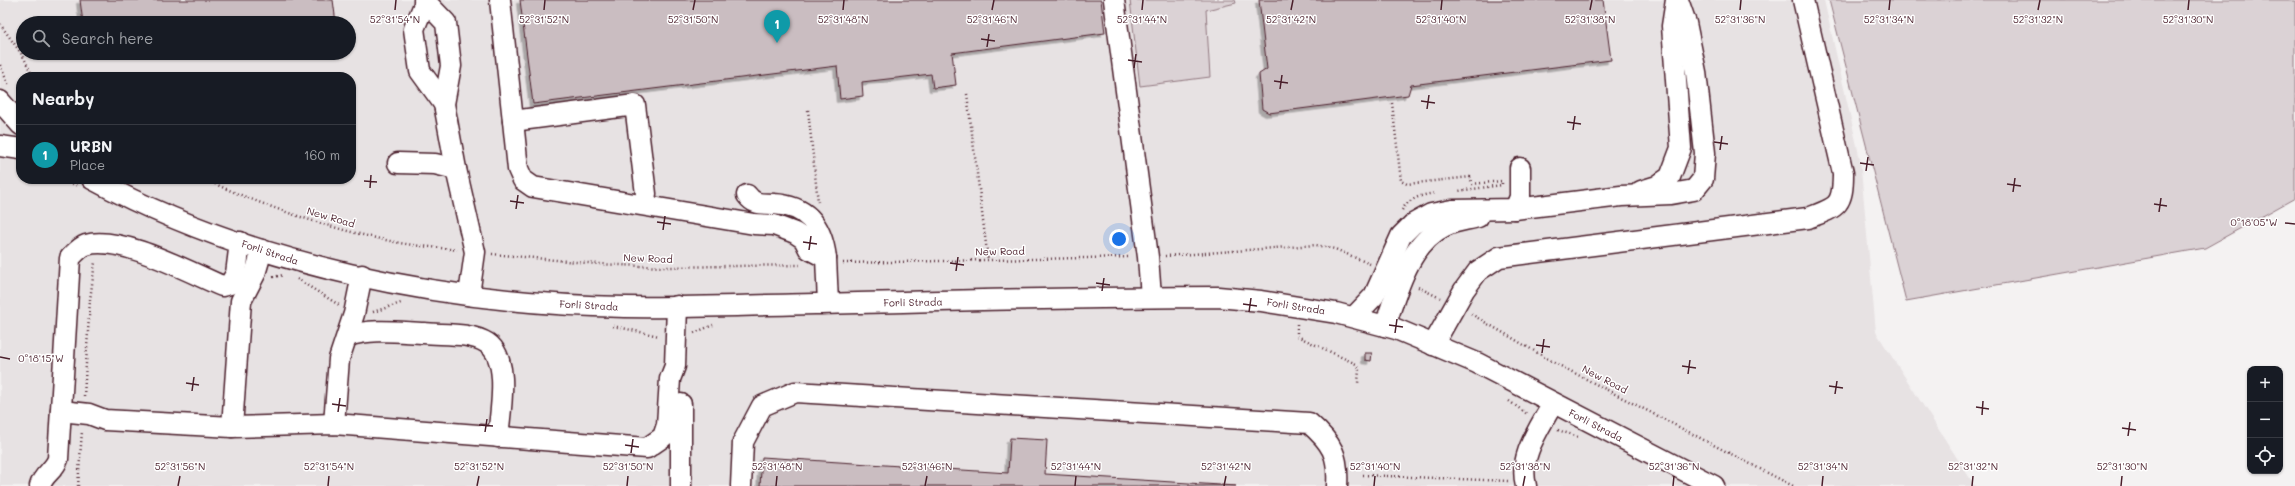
<!DOCTYPE html>
<meta charset="utf-8">
<style>
:root{--surface:#171b24;--page:#20242c;--text:#f1f3f6;--muted:#9ea1a6;--line:#363941;--accent:#d1495b}
body{margin:0;font-family:Mali,sans-serif;background:var(--page);color:var(--text)}
.controls{position:absolute;right:12px;bottom:12px;display:grid;overflow:hidden;border-radius:8px;box-shadow:0 1px 3px #0004}
.controls button{width:36px;height:36px;display:grid;place-items:center;padding:0;border:0;border-bottom:1px solid var(--line);background:var(--surface);color:var(--text);font:20px sans-serif}
.you{position:absolute;left:1119px;top:239px;width:14px;height:14px;margin:-10px;border:3px solid #fff;border-radius:50%;background:#1a73e8;box-shadow:0 0 0 6px #1a73e833}
.badge{display:grid;place-items:center;width:26px;height:26px;border-radius:50%;background:var(--accent);color:#fff;font-size:13px;font-weight:700}
.pin{position:absolute;translate:-50% -33px;filter:drop-shadow(0 1px 2px #0008)}
.pin::after{content:'';position:absolute;top:21px;width:14px;height:12px;background:inherit;clip-path:polygon(0 0,100% 0,50% 100%)}
.list{margin:0;padding:0;list-style:none}
h2{display:flex;justify-content:space-between;align-items:center;height:52px;margin:0;padding:0 16px;font-size:17px}
h2 small{font-size:13px;font-weight:400;color:var(--muted)}
.list li{display:grid;grid-template-columns:26px 1fr auto;gap:12px;align-items:center;box-sizing:border-box;height:60px;padding:0 16px;border-top:1px solid var(--line)}
.list b{display:block;font-size:15px;white-space:nowrap}
.list p{margin:0;font-size:13px;white-space:nowrap;color:var(--muted)}
.list em{font-size:13px;font-style:normal;color:var(--muted)}
.icon{flex:none;width:22px;height:22px;fill:none;stroke:currentColor;stroke-width:2;stroke-linecap:round;stroke-linejoin:round}
.map{position:relative;flex:none;width:2295px;height:486px;overflow:hidden}
.search{position:absolute;background:var(--surface);box-shadow:0 1px 3px #0004;left:16px;top:16px;width:340px;height:44px;display:flex;align-items:center;gap:10px;box-sizing:border-box;padding:0 14px;border-radius:22px;color:var(--muted);font-size:15px}
.panel{position:absolute;background:var(--surface);box-shadow:0 1px 3px #0004;left:16px;top:72px;width:340px;height:112px;border-radius:16px}
.map>svg:first-child{display:block}
.built{fill:#e7e2e3;fill-rule:evenodd}
.green{fill:#dbd2d5;stroke:#927880}
.building{fill:#cabdc1;stroke:#4a1f2b;filter:url(#shadow)}
.lines{fill:none;stroke-linecap:round;stroke-linejoin:round}
.minor-casing{stroke:#4a1f2b;stroke-width:23}
.path{stroke:#4a1f2b;stroke-width:2.5;stroke-dasharray:1 3;stroke-linecap:butt}
.minor{stroke:#fff;stroke-width:20}
.ticks{fill:none;stroke:#4a1f2b;stroke-width:1.5}
.labels{text-anchor:middle;stroke-width:3;stroke-linejoin:round;paint-order:stroke}
.street-label{font-size:10px;fill:#4a1f2b;stroke:#fff}
.ticks-label{font-size:10px;text-anchor:middle;fill:#4a1f2b;stroke:#fff;stroke-width:3;stroke-linejoin:round;paint-order:stroke}
</style>
<div class="map">
<svg width="2295" height="486" viewBox="0 0 2295 486">
<defs>
<filter id="shadow"><feDropShadow dx="-3.5" dy="3.5" stdDeviation="0" flood-color="#0004"/></filter>
</defs>
<rect width="100%" height="100%" fill="#f4f2f2"/>
<filter id="ink" filterUnits="userSpaceOnUse"><feTurbulence type="fractalNoise" baseFrequency=".025" numOctaves="2"/><feDisplacementMap in="SourceGraphic" scale="8" xChannelSelector="R" yChannelSelector="G"/><feConvolveMatrix kernelMatrix="1 2 1 2 8 2 1 2 1" color-interpolation-filters="sRGB"/></filter>
<g filter="url(#ink)">
<path class="built" d="M0 0H1824L1860 159 1876 332 1975 486H0ZM23 23H349V53H23ZM21 77H351V179H21Z"/>
<g class="green">
<polygon points="1130,0 1235,0 1236,3 1206,10 1210,77 1140,86"/>
<polygon points="1829,0 2295,0 2295,198 2205,248 1906,301"/>
</g>
<g class="building">
<polygon points="80,0 333,0 336,23 83,23"/>
<polygon points="520,0 1101,0 1105,33 952,53 956,85 933,88 931,74 862,82 863,96 840,99 837,66 533,104"/>
<polygon points="1259,0 1603,0 1611,60 1411,85 1408,95 1269,113 1262,109 1259,74 1267,69"/>
<polygon points="1365,353 1372,353 1371,361 1365,360"/>
<polygon points="1010,438 1047,440 1045,474 1236,486 760,486 762,457 1008,473"/>
</g>
<g class="lines">
<defs>
<g id="minor">
<polyline points="424,0 446,23 451,66 444,104 456,169"/>
<polyline points="500,0 513,121 635,105 646,194"/>
<polyline points="1114,0 1148,257 1151,297"/>
<polyline points="425,2 414,29 420,71 444,104"/>
<polyline points="0,101 21,125"/>
<polyline points="513,121 518,169 523,180 533,187 754,224 774,225 795,233 804,239 809,249 826,258 828,303"/>
<polyline points="0,146 21,149"/>
<polyline points="398,163 435,164 456,169 475,252 469,295"/>
<path d="M92 179C250 265 446 304 625 307 688 308 752 305 815 304 949 301 1084 297 1218 297L1261 301 1336 313 1396 329 1477 363 1714 486"/>
<polyline points="1641,191 1657,186 1670,177 1681,148 1672,26 1676,0"/>
<path d="M747 195C755 206 763 203 774 204 808 206 822 226 826 258"/>
<polyline points="1515,209 1520,197 1520,168"/>
<polyline points="1354,317 1374,296 1401,236 1413,224 1431,214 1452,210 1515,209 1621,196 1671,194 1694,190 1703,179 1705,153 1696,72 1686,23 1678,0"/>
<path d="M1385 326C1397 291 1409 243 1445 226 1455 221 1467 220 1478 217"/>
<path d="M348 336C372 328 399 332 424 333 443 335 470 332 487 343 511 359 500 412 498 437"/>
<path d="M1433 345 1464 290 1478 271 1499 257 1808 218C1838 207 1843 206 1843 173L1803 0"/>
<polyline points="681,404 681,486"/>
<polyline points="61,411 89,414 105,420 232,427 334,424 647,448 663,437 667,425 670,379 675,366 677,306"/>
<polyline points="334,424 339,359 354,314 362,275"/>
<polyline points="232,427 241,301 255,274 262,250"/>
<path d="M40 486C43 474 54 471 58 459L70 258C75 253 80 247 86 245 119 234 191 273 222 286L230 284 236 274 240 242"/>
<path d="M741 486 743 442 762 406 795 392 1309 423C1332 443 1339 455 1337 486"/>
<path d="M1526 486C1518 456 1540 428 1553 403"/>
</g>
</defs>
<use href="#minor" class="minor-casing"/>
<g class="path">
<polyline points="0,24 23,56 33,77"/>
<polyline points="0,65 9,86"/>
<polyline points="967,94 988,260"/>
<polyline points="1392,103 1401,181 1407,184 1470,177 1472,184 1502,181 1502,185 1458,191"/>
<polyline points="808,110 818,202"/>
<polyline points="61,179 77,186"/>
<path d="M204 179C263 206 327 228 390 241 412 246 435 247 457 250"/>
<path d="M1402 210C1409 198 1422 195 1435 193"/>
<polyline points="492,254 598,264 664,267 800,265"/>
<polyline points="1165,256 1316,245 1335,249 1370,264"/>
<polyline points="843,263 1130,257"/>
<polyline points="273,277 283,275"/>
<polyline points="297,279 339,305"/>
<polyline points="1418,287 1440,298"/>
<polyline points="373,312 401,303"/>
<polyline points="1471,314 1555,363 1793,486"/>
<polyline points="1297,324 1297,336 1356,364 1359,368 1358,384"/>
<polyline points="613,326 659,336"/>
<polyline points="694,333 713,325"/>
<polyline points="84,396 90,300 95,262"/>
<polyline points="1509,401 1527,414"/>
<polyline points="1558,430 1578,437"/>
<polyline points="1363,475 1508,481"/>
<polyline points="78,486 82,431"/>
</g>
<use href="#minor" class="minor"/>
</g>
</g>
<path class="ticks" d="M395 10 396 0M544 10 545 0M693 10 695 0M843 10 844 0M992 10 994 0M1142 10 1143 0M1291 10 1293 0M1441 10 1442 0M1590 10 1592 0M1740 10 1741 0M1889 10 1890 0M2038 10 2040 0M2188 10 2189 0M981 39 995 41M987 47 989 34M1128 60 1142 62M1134 68 1136 54M1274 81 1288 83M1280 89 1282 75M1421 101 1435 103M1427 109 1429 95M1567 122 1581 124M1573 130 1575 116M1714 142 1728 144M1720 150 1722 136M1860 163 1874 165M1866 171 1868 157M364 181 377 182M2007 184 2021 186M370 188 371 175M2013 192 2015 178M510 201 524 203M2154 204 2167 206M516 209 518 195M2159 212 2161 198M657 222 671 224M2285 223 2295 224M663 230 665 216M803 242 817 244M809 250 811 236M950 263 964 265M956 271 958 257M1096 283 1110 285M1102 291 1104 278M1243 304 1257 306M1249 312 1251 298M1389 325 1403 327M1395 333 1397 319M1536 345 1550 347M1542 353 1544 339M0 357 10 359M1682 366 1696 368M1688 374 1690 360M186 383 199 385M1829 386 1843 388M192 391 194 377M1835 394 1837 381M332 404 346 406M1976 407 1989 409M338 412 340 398M1982 415 1983 401M479 425 493 426M2122 428 2136 430M485 432 487 419M2128 436 2130 422M625 445 639 447M631 453 633 439M178 486 180 476M328 486 329 476M477 486 479 476M627 486 628 476M776 486 777 476M925 486 927 476M1075 486 1076 476M1224 486 1226 476M1374 486 1375 476M1523 486 1525 476M1673 486 1674 476M1822 486 1823 476M1972 486 1973 476M2121 486 2122 476"/>
<g class="labels">
<g class="street-label">
<text transform="translate(331 217) rotate(16)" y="4">New Road</text>
<text transform="translate(1000 251) rotate(-1)" y="4">New Road</text>
<text transform="translate(270 252) rotate(18)" y="4">Forli Strada</text>
<text transform="translate(648 258) rotate(2)" y="4">New Road</text>
<text transform="translate(913 302) rotate(-1)" y="4">Forli Strada</text>
<text transform="translate(589 305) rotate(3)" y="4">Forli Strada</text>
<text transform="translate(1296 306) rotate(9)" y="4">Forli Strada</text>
<text transform="translate(1605 379) rotate(27)" y="4">New Road</text>
<text transform="translate(1596 425) rotate(27)" y="4">Forli Strada</text>
</g>
</g>
<g class="ticks-label">
<text x="395" y="23">52°31'54"N</text>
<text x="544" y="23">52°31'52"N</text>
<text x="693" y="23">52°31'50"N</text>
<text x="843" y="23">52°31'48"N</text>
<text x="992" y="23">52°31'46"N</text>
<text x="1142" y="23">52°31'44"N</text>
<text x="1291" y="23">52°31'42"N</text>
<text x="1441" y="23">52°31'40"N</text>
<text x="1590" y="23">52°31'38"N</text>
<text x="1740" y="23">52°31'36"N</text>
<text x="1889" y="23">52°31'34"N</text>
<text x="2038" y="23">52°31'32"N</text>
<text x="2188" y="23">52°31'30"N</text>
<text x="2254" y="226">0°18'05"W</text>
<text x="41" y="362">0°18'15"W</text>
<text x="180" y="470">52°31'56"N</text>
<text x="329" y="470">52°31'54"N</text>
<text x="479" y="470">52°31'52"N</text>
<text x="628" y="470">52°31'50"N</text>
<text x="777" y="470">52°31'48"N</text>
<text x="927" y="470">52°31'46"N</text>
<text x="1076" y="470">52°31'44"N</text>
<text x="1226" y="470">52°31'42"N</text>
<text x="1375" y="470">52°31'40"N</text>
<text x="1525" y="470">52°31'38"N</text>
<text x="1674" y="470">52°31'36"N</text>
<text x="1823" y="470">52°31'34"N</text>
<text x="1973" y="470">52°31'32"N</text>
<text x="2122" y="470">52°31'30"N</text>
</g>
</svg>
<div class="controls">
<button>+</button>
<button>−</button>
<button><svg class="icon" aria-label="locate" viewBox="0 0 24 24"><circle cx="12" cy="12" r="6"/><path d="M12 2v4M12 18v4M2 12h4M18 12h4"/></svg></button>
</div>
<div class="you"></div>
<div class="pin badge" style="left:777px;top:43px;background:#0f9aa8">1</div>
<div class="search"><svg class="icon" aria-label="search" viewBox="0 0 24 24"><circle cx="10" cy="10" r="6"/><path d="M15 15l6 6"/></svg>Search here</div>
<section class="panel">
<h2>Nearby<small></small></h2>
<ul class="list">
<li><span class="badge" style="background:#0f9aa8">1</span><div><b>URBN</b><p>Place</p></div><em>160 m</em></li>
</ul>
</section>
</div>
